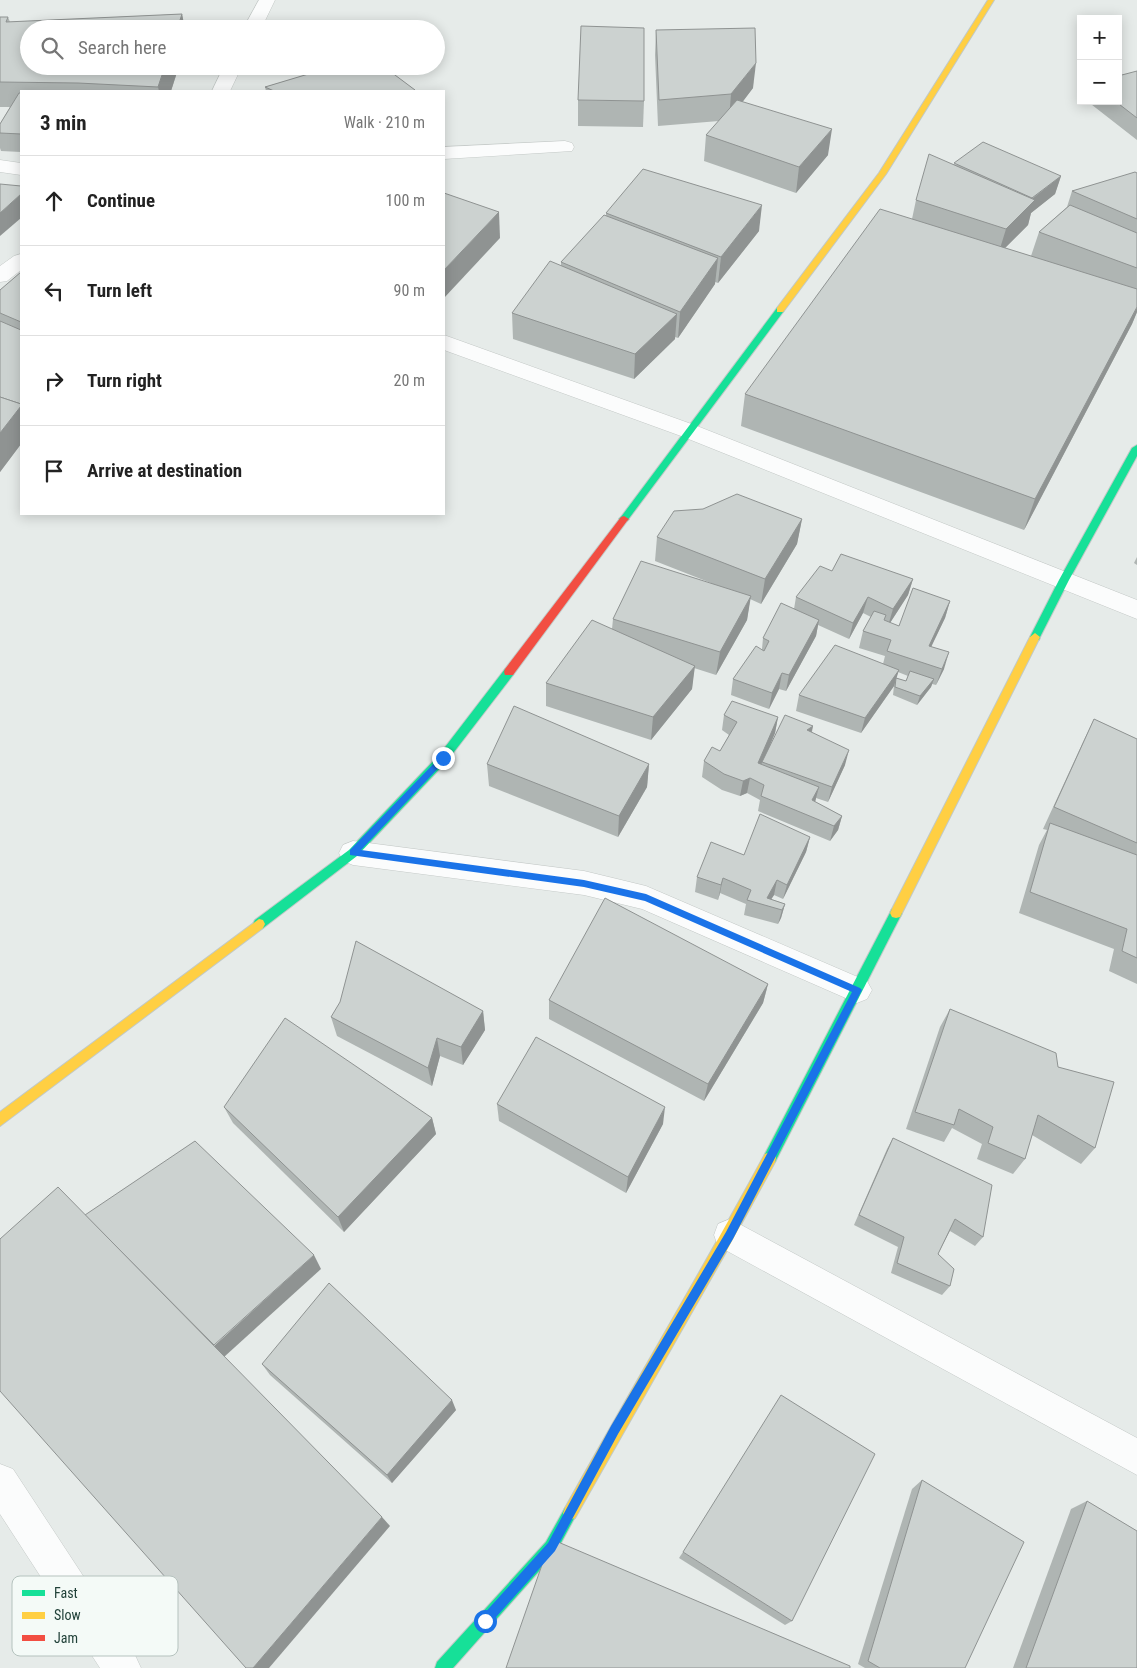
<!DOCTYPE html>
<meta charset="utf-8">
<style>
:root{--surface:#fff;--page:#f6f6f6;--text:#222;--muted:#767676;--line:#e0e0e0}
body{margin:0;font-family:"Roboto Condensed",sans-serif;background:var(--page);color:var(--text)}
.controls{position:absolute;right:15px;top:15px;display:grid;overflow:hidden;border-radius:0px;box-shadow:0 2px 12px #0003}
.controls button{width:45px;height:45px;display:grid;place-items:center;padding:0;border:0;border-bottom:1px solid var(--line);background:var(--surface);color:var(--text);font:25px sans-serif}
.stop{position:absolute;width:15px;height:15px;margin:-11px;border:4px solid #1a73e8;border-radius:50%;background:#fff}
.stop.end{background:#1a73e8;border-color:#fff;box-shadow:0 1px 5px #0008}
.list{margin:0;padding:0;list-style:none}
h2{display:flex;justify-content:space-between;align-items:center;height:65px;margin:0;padding:0 20px;font-size:21px}
h2 small{font-size:16px;font-weight:400;color:var(--muted)}
.list li{display:grid;grid-template-columns:32px 1fr auto;gap:15px;align-items:center;box-sizing:border-box;height:90px;padding:0 20px;border-top:1px solid var(--line)}
.list b{display:block;font-size:19px;white-space:nowrap}
.list em{font-size:16px;font-style:normal;color:var(--muted)}
.icon{flex:none;width:28px;height:28px;fill:none;stroke:currentColor;stroke-width:2;stroke-linecap:round;stroke-linejoin:round}
.map{position:relative;flex:none;width:1137px;height:1668px;overflow:hidden}
.search{position:absolute;background:var(--surface);box-shadow:0 2px 12px #0003;left:20px;top:20px;width:425px;height:55px;display:flex;align-items:center;gap:12px;box-sizing:border-box;padding:0 18px;border-radius:28px;color:var(--muted);font-size:19px}
.panel{position:absolute;background:var(--surface);box-shadow:0 2px 12px #0003;left:20px;top:90px;width:425px;height:425px;border-radius:0px}
.map>svg:first-child{display:block}
.lines{fill:none;stroke-linecap:round;stroke-linejoin:round}
.street-casing{stroke:#c3c8c6;stroke-width:1}
.fast-casing{stroke:#c1c9c6;stroke-width:2}
.slow-casing{stroke:#c1c9c6;stroke-width:2}
.jam-casing{stroke:#c1c9c6;stroke-width:2}
.street{fill:#fbfcfc;fill-rule:evenodd}
.fast{fill:#16e098;fill-rule:evenodd}
.slow{fill:#ffcf43;fill-rule:evenodd}
.jam{fill:#f24e42;fill-rule:evenodd}
.wall{fill:#afb5b3;fill-rule:evenodd}
.shaded-wall{fill:#8f9392}
.building{fill:#ccd2d0;stroke:#8f9392}
.route{fill:#1a73e8}
.key{fill:#f4faf7;stroke:#b5c2be;stroke-width:1}
.key-label{font-size:14px;fill:#214139}
</style>
<div class="map">
<svg width="1137" height="1668" viewBox="0 0 1137 1668">
<rect width="100%" height="100%" fill="#e6ebe9"/>
<g class="lines">
<defs>
<g id="street">
<polygon points="259,0 275,0 261,29 243,29"/>
<polygon points="224,66 242,66 230,91 212,91"/>
<polygon points="565,141 572,143 574,147 572,151 444,159 444,147"/>
<polygon points="0,160 21,163 21,175 0,172"/>
<polygon points="21,254 21,270 7,281 0,282 0,266 14,256"/>
<polygon points="444,335 697,426 1137,600 1137,619 681,436 444,350"/>
<polygon points="353,841 584,871 646,886 867,981 872,990 867,999 857,1003 642,909 584,895 353,865 343,861 339,853 343,845"/>
<polygon points="730,1219 1137,1438 1137,1475 718,1246 714,1235 718,1224"/>
<polygon points="0,1464 13,1469 135,1655 141,1668 100,1668 0,1514"/>
</g>
<g id="fast">
<polygon points="780,307 784,310 783,312 627,521 621,521 619,519 621,517 777,308"/>
<polygon points="1137,445 1137,456 1069,580 1040,637 1039,640 1031,640 1030,637 1059,580 1132,448"/>
<polygon points="509,668 513,669 514,672 513,675 447,761 357,856 263,928 259,929 255,928 253,924 255,920 349,850 439,755 505,669"/>
<polygon points="896,908 900,909 902,913 900,917 775,1162 770,1164 765,1162 764,1158 765,1154 892,909"/>
<polygon points="570,1506 575,1508 577,1513 556,1552 453,1668 435,1668 437,1662 546,1542 565,1508"/>
</g>
<g id="slow">
<polygon points="988,0 994,0 886,174 783,312 777,312 777,308 879,173"/>
<polygon points="1035,633 1040,637 900,917 896,918 892,917 890,913 892,909 1030,637"/>
<polygon points="259,919 263,920 265,924 263,928 0,1126 0,1112"/>
<path d="M770 1152 775 1154 776 1158 775 1162 726 1252 575 1518 570 1520 565 1518 563 1513 565 1508C631 1389 701 1273 765 1154Z"/>
</g>
<polygon id="jam" points="624,516 629,519 627,521 513,675 505,675 504,672 505,669 621,517"/>
</defs>
<use href="#street" class="street-casing"/>
<use href="#fast" class="fast-casing"/>
<use href="#slow" class="slow-casing"/>
<use href="#jam" class="jam-casing"/>
<use href="#street" class="street"/>
<use href="#fast" class="fast"/>
<use href="#slow" class="slow"/>
<use href="#jam" class="jam"/>
</g>
<g class="wall">
<polygon points="182,14 185,29 29,29 179,66 171,91 21,91 21,152 1,151 0,148 0,124 10,107 0,107 0,17 8,17 10,22"/>
<polygon points="656,30 753,88 742,102 828,155 796,193 704,161 706,135 719,121 658,126 655,55"/>
<polygon points="322,66 383,66 415,91 266,91 265,87 323,70"/>
<polygon points="1137,71 1137,140 1087,101 1118,101"/>
<polygon points="578,100 644,101 643,127 578,126"/>
<polygon points="953,164 1061,176 1055,194 1031,213 1028,225 1005,248 1031,256 1039,232 1067,207 1072,191 1137,173 1137,312 1132,324 1024,530 741,426 745,394 912,219 916,200"/>
<polygon points="606,213 759,231 718,283 715,282 715,284 678,338 675,337 675,339 634,379 513,339 512,313 561,266 561,262 606,216"/>
<polygon points="21,272 21,444 0,472 0,290"/>
<polygon points="802,519 797,544 761,604 750,599 747,620 716,675 694,668 692,689 651,740 546,706 546,683 612,629 613,619 711,583 655,561 657,537"/>
<polygon points="1137,557 1137,565 1134,563"/>
<path d="M832 571 913 579 908 595 890 623 899 626 950 601 945 618 931 646 944 669 936 685 932 684 931 687 917 705 893 695 894 686 861 733 796 711 799 695 883 664 885 656 859 648 863 631 871 617 863 613 849 639 818 625 816 636 786 691 779 689 769 709 731 695 733 679 762 649 763 638 794 609 796 597ZM898 672 908 676 906 681 896 678Z"/>
<polygon points="724,715 778,717 775,733 770,745 813,726 812,732 845,765 828,802 816,798 815,802 842,816 838,830 830,841 758,811 760,800 747,793 740,796 722,790 702,777 704,761 720,751 729,735 722,730"/>
<polygon points="1094,719 1137,739 1137,984 1109,971 1114,949 1019,913 1039,845 1047,830 1043,829 1083,742"/>
<polygon points="487,764 649,764 647,787 618,837 489,786"/>
<polygon points="810,837 806,852 783,899 774,895 771,899 785,904 781,918 778,924 744,915 746,904 720,893 718,900 695,892 697,877 744,855"/>
<polygon points="768,984 763,1003 704,1101 549,1019 549,1000"/>
<polygon points="950,1009 1058,1067 1095,1148 1081,1164 1032,1135 1025,1159 1013,1174 977,1159 982,1144 952,1128 944,1142 906,1129 940,1027"/>
<polygon points="483,1011 485,1030 463,1065 440,1056 432,1086 337,1036 331,1017"/>
<polygon points="497,1104 663,1124 626,1193 499,1121"/>
<polygon points="224,1107 432,1118 436,1134 344,1232 233,1123"/>
<polygon points="893,1138 983,1237 975,1246 950,1231 938,1254 950,1286 942,1295 891,1273 898,1247 854,1225 887,1149"/>
<polygon points="262,1364 456,1410 392,1483 270,1375"/>
<polygon points="922,1480 965,1668 865,1668 858,1664 912,1489"/>
<polygon points="1087,1501 1137,1668 1013,1668 1071,1509"/>
<polygon points="683,1552 792,1621 785,1625 679,1558"/>
</g>
<g class="shaded-wall">
<polygon points="182,14 185,29 177,29"/>
<polygon points="756,63 753,88 729,120 731,94"/>
<polygon points="165,66 179,66 171,91 159,91 158,87"/>
<polygon points="832,129 828,155 796,193 799,167"/>
<polygon points="1061,176 1055,194 1031,213 1028,225 998,255 1006,229 1032,199"/>
<polygon points="21,194 21,218 0,236 0,213"/>
<polygon points="762,205 759,231 718,283 721,257"/>
<polygon points="499,212 500,238 444,298 444,270"/>
<polygon points="718,258 715,284 678,338 680,312"/>
<polygon points="1137,307 1137,312 1132,324 1024,530 1035,499"/>
<polygon points="677,314 675,339 634,379 635,354"/>
<polygon points="21,406 21,444 0,472 0,433"/>
<polygon points="802,519 797,544 761,604 765,579"/>
<polygon points="913,579 908,595 888,626 893,609"/>
<polygon points="751,596 747,620 716,675 720,652"/>
<polygon points="868,597 863,613 849,639 853,623"/>
<polygon points="950,601 945,618 924,662 929,646"/>
<polygon points="819,620 816,636 786,691 789,675"/>
<polygon points="949,652 944,669 936,685 942,669"/>
<polygon points="695,666 692,689 651,740 653,717"/>
<polygon points="899,670 894,686 861,733 865,718"/>
<polygon points="782,673 779,689 769,709 772,693"/>
<polygon points="934,679 931,687 917,705 920,696"/>
<polygon points="778,717 775,733 763,762 762,762 761,766 758,763"/>
<polygon points="813,726 809,741 807,730"/>
<polygon points="849,750 845,765 828,802 832,787"/>
<polygon points="649,764 647,787 618,837 619,816"/>
<polygon points="750,778 747,793 740,796 743,781"/>
<polygon points="819,787 815,802 812,800"/>
<polygon points="842,816 838,830 830,841 834,826"/>
<polygon points="810,837 806,852 783,899 787,885"/>
<polygon points="723,878 720,893 718,900 721,885"/>
<polygon points="777,880 774,895 767,906 767,898"/>
<polygon points="785,904 781,918 778,924 782,910"/>
<polygon points="768,984 763,1003 704,1101 708,1084"/>
<polygon points="483,1011 485,1030 463,1065 461,1047"/>
<polygon points="437,1038 440,1056 432,1086 428,1068"/>
<polygon points="665,1107 663,1124 626,1193 628,1177"/>
<polygon points="432,1118 436,1134 344,1232 338,1217"/>
<polygon points="314,1255 321,1269 224,1357 214,1346"/>
<polygon points="452,1400 456,1410 392,1483 387,1475"/>
<polygon points="382,1517 390,1526 269,1668 253,1668"/>
</g>
<g class="building">
<polygon points="182,14 177,29 29,29 29,66 165,66 158,87 78,83 0,82 0,17 8,17 6,22"/>
<polygon points="581,26 644,28 644,101 578,100"/>
<polygon points="755,28 756,63 731,94 659,100 656,30"/>
<polygon points="335,66 383,66 415,90 413,91 274,91 265,87"/>
<polygon points="1137,71 1137,118 1115,101 1118,101 1118,76"/>
<polygon points="19,93 21,93 21,134 0,133 0,124"/>
<polygon points="737,100 832,129 799,167 706,135"/>
<polygon points="983,142 1061,176 1032,198 954,163"/>
<polygon points="929,154 1035,200 1006,229 916,200"/>
<polygon points="643,169 762,205 721,257 606,213"/>
<polygon points="1135,172 1137,173 1137,219 1072,191"/>
<polygon points="0,184 21,186 21,194 0,213"/>
<polygon points="444,193 499,212 444,270"/>
<polygon points="1070,205 1137,233 1137,268 1039,232"/>
<polygon points="880,209 1137,289 1137,307 1035,499 745,394"/>
<polygon points="604,215 718,258 680,312 561,262"/>
<polygon points="550,261 677,314 635,354 512,313"/>
<polygon points="21,272 21,322 0,313 0,290"/>
<polygon points="0,321 21,330 21,404 0,397"/>
<polygon points="0,397 21,404 21,406 0,433"/>
<polygon points="737,494 802,519 765,579 657,537 674,511 703,509"/>
<polygon points="841,554 913,579 893,609 868,597 853,623 796,597 820,566 832,571"/>
<polygon points="641,561 751,596 720,652 613,619"/>
<polygon points="913,588 950,601 929,646 949,652 942,669 887,651 891,640 863,631 874,611 886,615 884,620 899,626"/>
<polygon points="781,603 819,620 789,675 782,673 772,693 733,679 756,646 764,651 769,641 763,638"/>
<polygon points="592,620 695,666 653,717 546,683"/>
<polygon points="835,645 899,670 865,718 799,695"/>
<polygon points="910,671 934,679 920,696 895,687 896,678 906,681"/>
<polygon points="732,701 778,717 758,763 819,787 812,800 842,816 834,826 761,796 764,785 750,778 743,781 724,774 704,761 712,747 720,751 737,722 724,715"/>
<polygon points="514,706 649,764 619,816 487,764"/>
<polygon points="785,715 813,726 807,730 849,750 832,787 762,762"/>
<polygon points="1094,719 1137,739 1137,843 1054,807"/>
<polygon points="760,814 810,837 787,885 777,880 767,898 785,904 782,910 747,900 751,890 723,878 721,885 697,877 711,842 744,855"/>
<polygon points="1050,823 1137,855 1137,958 1122,951 1127,929 1030,892"/>
<polygon points="605,898 768,984 708,1084 549,1000"/>
<polygon points="356,941 483,1011 461,1047 437,1038 428,1068 331,1017 340,1002"/>
<polygon points="950,1009 1056,1053 1058,1067 1114,1082 1095,1148 1038,1115 1025,1159 988,1143 993,1127 959,1109 954,1125 915,1112"/>
<polygon points="285,1018 432,1118 338,1217 224,1107"/>
<polygon points="536,1037 665,1107 628,1177 497,1104"/>
<polygon points="893,1138 992,1185 983,1237 955,1219 938,1254 954,1269 950,1286 897,1263 904,1237 859,1215"/>
<polygon points="195,1141 314,1255 214,1345 85,1215"/>
<polygon points="58,1187 382,1517 253,1668 246,1668 0,1391 0,1239"/>
<polygon points="329,1283 452,1400 387,1475 262,1364"/>
<polygon points="781,1395 875,1454 792,1621 683,1552"/>
<polygon points="922,1480 1024,1542 965,1668 880,1668 868,1661"/>
<polygon points="1087,1501 1137,1531 1137,1668 1026,1668"/>
<polygon points="551,1539 850,1666 850,1668 506,1668"/>
</g>
<polygon class="route" points="443,754 447,758 446,760 361,850 584,880 646,894 860,988 862,990 733,1239 618,1434 555,1551 489,1625 485,1626 481,1625 479,1621 481,1617 548,1543 611,1426 726,1232 852,992 645,901 584,887 350,855 350,850"/>
<rect x="12" y="1576" width="166" height="80" rx="8" class="key"/>
<rect x="22" y="1590" width="23" height="6" fill="#16e098"/>
<rect x="22" y="1612" width="23" height="7" fill="#ffcf43"/>
<rect x="22" y="1635" width="23" height="6" fill="#f24e42"/>
<g class="key-label">
<text x="54" y="1598">Fast</text>
<text x="54" y="1620">Slow</text>
<text x="54" y="1643">Jam</text>
</g>
</svg>
<div class="controls">
<button>+</button>
<button>−</button>
</div>
<div class="stop" style="left:485px;top:1621px"></div>
<div class="stop end" style="left:443px;top:758px"></div>
<div class="search"><svg class="icon" aria-label="search" viewBox="0 0 24 24"><circle cx="10" cy="10" r="6"/><path d="M15 15l6 6"/></svg>Search here</div>
<section class="panel">
<h2>3 min<small>Walk · 210 m</small></h2>
<ul class="list">
<li><svg class="icon" aria-label="ahead" viewBox="0 0 24 24"><path d="M12 20V5M6 11l6-6 6 6"/></svg><div><b>Continue</b></div><em>100 m</em></li>
<li><svg class="icon" aria-label="left" viewBox="0 0 24 24"><path d="M17 20v-9H6M10 6l-5 5 5 5"/></svg><div><b>Turn left</b></div><em>90 m</em></li>
<li><svg class="icon" aria-label="right" viewBox="0 0 24 24"><path d="M7 20v-9h11M14 6l5 5-5 5"/></svg><div><b>Turn right</b></div><em>20 m</em></li>
<li><svg class="icon" aria-label="arrive" viewBox="0 0 24 24"><path d="M6 21V4h12l-3 4 3 4H6"/></svg><div><b>Arrive at destination</b></div></li>
</ul>
</section>
</div>
